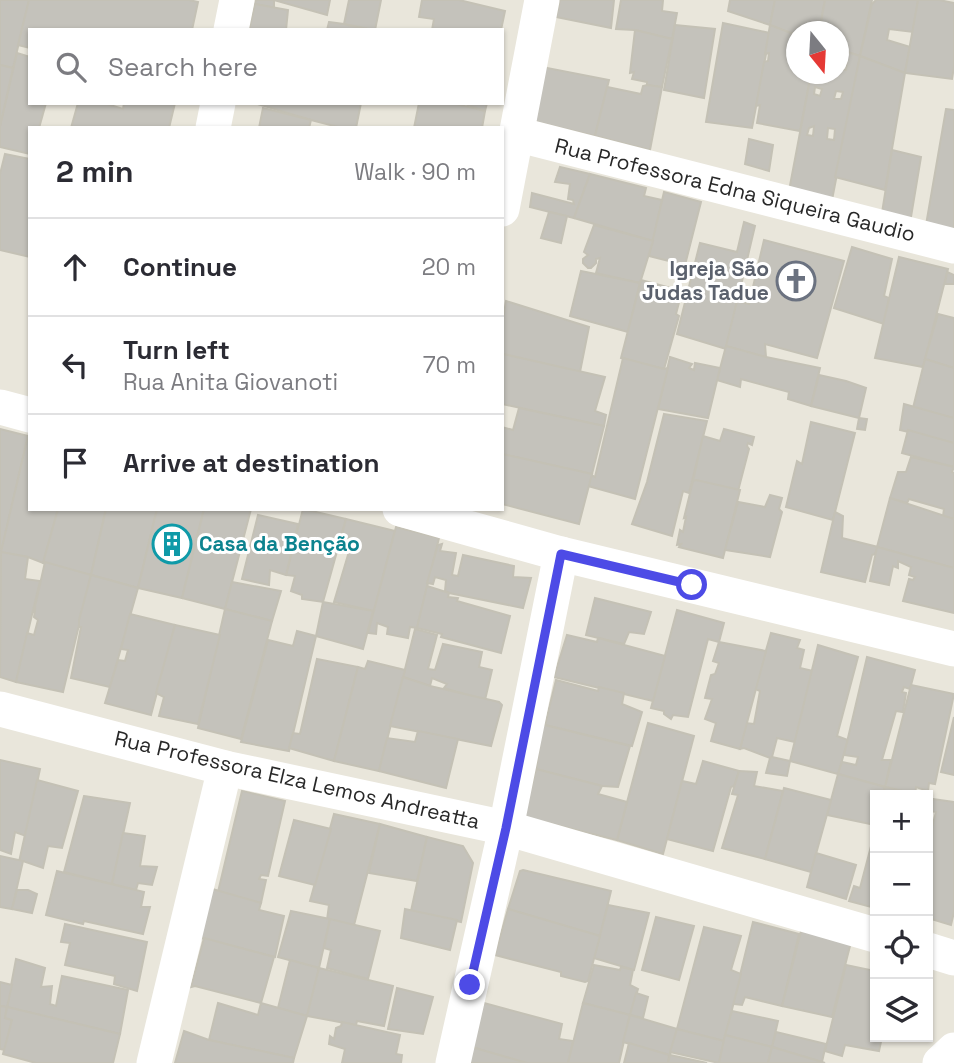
<!DOCTYPE html>
<meta charset="utf-8">
<style>
:root{--surface:#fff;--page:#f7f7f7;--text:#2b2b33;--muted:#7c7c81;--line:#e1e1e2}
body{margin:0;font-family:"Space Grotesk",sans-serif;background:var(--page);color:var(--text)}
.controls{position:absolute;right:21px;bottom:21px;display:grid;overflow:hidden;border-radius:0px;box-shadow:0 2px 5px #0004}
.controls button{width:63px;height:63px;display:grid;place-items:center;padding:0;border:0;border-bottom:2px solid var(--line);background:var(--surface);color:var(--text);font:35px sans-serif}
.compass{position:absolute;left:786px;top:21px;width:63px;height:63px;border-radius:50%;background:var(--surface);box-shadow:0 2px 5px #0004;rotate:162deg}
.stop{position:absolute;width:21px;height:21px;margin:-16px;border:5px solid #4d4be6;border-radius:50%;background:#fff}
.stop.end{background:#4d4be6;border-color:#fff;box-shadow:0 2px 7px #0008}
.list{margin:0;padding:0;list-style:none}
h2{display:flex;justify-content:space-between;align-items:center;height:91px;margin:0;padding:0 28px;font-size:30px}
h2 small{font-size:23px;font-weight:400;color:var(--muted)}
.list li{display:grid;grid-template-columns:46px 1fr auto;gap:21px;align-items:center;box-sizing:border-box;height:98px;padding:0 28px;border-top:2px solid var(--line)}
.list b{display:block;font-size:26px;white-space:nowrap}
.list p{margin:0;font-size:23px;white-space:nowrap;color:var(--muted)}
.list em{font-size:23px;font-style:normal;color:var(--muted)}
.icon{flex:none;width:38px;height:38px;fill:none;stroke:currentColor;stroke-width:2;stroke-linecap:round;stroke-linejoin:round}
.map{position:relative;flex:none;width:954px;height:1063px;overflow:hidden}
.search{position:absolute;background:var(--surface);box-shadow:0 2px 5px #0004;left:28px;top:28px;width:476px;height:77px;display:flex;align-items:center;gap:18px;box-sizing:border-box;padding:0 24px;border-radius:0px;color:var(--muted);font-size:26px}
.panel{position:absolute;background:var(--surface);box-shadow:0 2px 5px #0004;left:28px;top:126px;width:476px;height:385px;border-radius:0px}
.map>svg:first-child{display:block}
.building{fill:#c4c2bb;stroke:#c4c1b5;stroke-width:2;fill-rule:evenodd}
.lines{fill:none;stroke-linecap:round;stroke-linejoin:round}
.minor{stroke:#fff;stroke-width:35}
.route{stroke:#4d4be6;stroke-width:9}
.labels{text-anchor:middle;stroke-width:6;stroke-linejoin:round;paint-order:stroke}
.street-label{font-size:21px;fill:#282828;stroke:#fff}
.worship-label{font-size:21px;font-weight:bold;fill:#5b616d;stroke:#fff;text-anchor:end}
.culture-label{font-size:21px;font-weight:bold;fill:#0d838f;stroke:#fff;text-anchor:start}
</style>
<div class="map">
<svg width="954" height="1063" viewBox="0 0 954 1063">
<rect width="100%" height="100%" fill="#e9e6db"/>
<g class="building">
<polygon points="0,0 29,0 13,68 0,65"/>
<polygon points="29,0 189,0 198,2 192,30 30,30 30,48 18,45"/>
<polygon points="256,0 330,0 327,15 274,0 274,8 255,4"/>
<polygon points="349,0 381,0 375,30 344,24"/>
<polygon points="422,0 459,0 505,11 501,30 432,30 434,19 419,17"/>
<polygon points="560,0 614,0 611,28 556,17"/>
<polygon points="621,0 663,0 662,11 677,13 672,39 635,30 616,29"/>
<polygon points="730,0 775,0 770,25 728,11"/>
<polygon points="775,0 825,0 819,32 796,32 796,35 770,25"/>
<polygon points="825,0 872,0 860,56 838,49 838,32 819,32"/>
<polygon points="876,0 918,0 913,32 889,29 887,40 910,47 905,73 860,56 872,4"/>
<polygon points="918,0 939,0 954,3 954,67 952,79 905,73"/>
<polygon points="255,4 288,10 286,30 249,30"/>
<polygon points="329,22 344,24 367,30 327,30"/>
<polygon points="723,23 770,33 752,128 706,122"/>
<polygon points="675,25 715,29 704,98 664,90"/>
<polygon points="770,25 796,35 796,74 811,74 800,131 757,123 760,105 756,106 764,62 768,61 769,53 765,54"/>
<polygon points="635,30 672,39 662,87 647,85 647,82 632,79 634,72 630,73"/>
<path d="M838 49 860 56 832 200 788 196 811 74H838ZM839 59 847 60 846 70 839 69ZM815 87 822 89 820 96 814 94ZM836 91 843 92 841 99H834ZM814 126 813 136 807 135 809 128ZM828 128 835 129 834 140 827 139Z"/>
<polygon points="17,53 30,57 30,103 46,103 39,128 30,128 30,154 0,147 0,126"/>
<polygon points="860,56 905,73 885,190 835,177"/>
<polygon points="0,65 13,68 0,126"/>
<polygon points="547,68 609,80 595,136 533,121 544,69"/>
<polygon points="647,85 662,87 650,150 595,136 607,87 641,94 643,86"/>
<polygon points="78,103 104,103 123,109 124,103 175,103 169,128 71,128"/>
<polygon points="254,103 361,103 356,128 342,128 311,120"/>
<polygon points="419,103 452,103 485,111 482,128 414,128"/>
<polygon points="462,103 487,103 485,111"/>
<polygon points="263,108 311,120 309,128 259,128"/>
<polygon points="946,109 954,110 954,238 926,225"/>
<polygon points="749,139 773,145 769,171 745,164"/>
<polygon points="892,150 921,157 910,223 881,219"/>
<polygon points="5,154 30,159 30,257 0,250 0,174"/>
<polygon points="560,167 590,174 574,218 530,207 532,193 574,204 573,200 568,199 570,184 555,182"/>
<polygon points="590,174 646,188 644,196 662,200 653,241 574,218"/>
<polygon points="664,192 701,202 685,265 649,256"/>
<polygon points="549,212 567,216 561,243 541,238"/>
<polygon points="744,222 755,226 726,349 677,334 700,243 737,252"/>
<polygon points="594,225 653,241 640,283 596,273 600,258 596,259 596,263 591,268 588,268 583,263 583,259 588,255 584,252"/>
<polygon points="764,240 844,261 817,358 765,344 766,357 726,346 737,301 749,304"/>
<polygon points="852,247 892,259 884,296 889,298 884,324 834,308"/>
<polygon points="899,257 948,269 923,367 875,358"/>
<polygon points="581,271 640,283 628,332 570,316"/>
<polygon points="947,272 954,275 954,284 945,284"/>
<polygon points="641,280 682,291 676,314 679,316 664,369 621,358"/>
<polygon points="506,301 589,327 580,372 503,354 502,325"/>
<polygon points="938,314 954,318 954,368 925,359"/>
<polygon points="726,346 766,357 820,368 811,406 788,399 789,392 741,379 740,387 717,380"/>
<polygon points="503,354 605,377 595,411 606,415 604,426 502,404"/>
<polygon points="670,357 692,364 689,368 694,370 695,363 720,368 708,418 658,409"/>
<polygon points="623,358 664,369 668,368 635,499 588,486 591,475 595,477"/>
<polygon points="925,359 954,368 954,418 913,408"/>
<polygon points="819,375 846,381 866,388 859,418 811,406"/>
<polygon points="904,404 954,418 954,443 900,430"/>
<polygon points="519,408 604,426 592,474 502,454 502,427 513,430"/>
<polygon points="664,414 707,421 689,493 683,491 672,536 632,524 647,482"/>
<polygon points="859,418 867,419 865,430 857,429"/>
<polygon points="811,422 855,433 833,520 786,507 797,461 802,464"/>
<polygon points="0,429 28,436 1,552 0,552"/>
<polygon points="724,429 754,437 752,445 748,443 747,446 749,449 738,491 693,481 703,436 720,441"/>
<polygon points="908,430 954,443 954,467 902,453"/>
<polygon points="27,440 30,441 30,509 58,509 43,563 28,557 1,552"/>
<polygon points="502,454 592,474 579,524 502,504"/>
<polygon points="911,457 954,467 952,472 954,473 954,519 943,516 944,509 909,499 907,503 890,498 898,472 906,472"/>
<polygon points="696,480 740,490 723,558 679,547 681,544 677,545 680,530 683,532 686,517 684,518 693,481"/>
<polygon points="770,495 782,498 779,509 782,512 770,557 725,550 738,502 765,507"/>
<polygon points="890,498 954,519 954,568 877,547"/>
<polygon points="58,509 106,509 91,575 43,563"/>
<polygon points="106,509 157,509 138,588 91,575"/>
<polygon points="157,509 204,509 182,598 138,588"/>
<polygon points="204,509 251,509 225,609 182,598"/>
<polygon points="303,509 346,519 323,602 302,599 302,595 291,591 295,576 286,575"/>
<polygon points="835,512 843,516 842,538 878,547 875,554 872,555 865,582 821,572"/>
<polygon points="258,515 298,524 286,575 270,570 269,585 242,579"/>
<polygon points="346,519 395,531 374,611 334,602 353,538 341,538"/>
<polygon points="396,527 439,538 417,628 410,627 408,638 387,634 388,627 377,623 376,634 368,633"/>
<polygon points="442,544 440,551 456,553 452,575 458,576 463,555 514,566 513,577 531,578 523,608 449,593 445,591 446,580 435,577 433,584 427,583 438,545"/>
<polygon points="877,547 954,568 954,613 903,601 909,579 913,580 915,577 909,575 911,567 898,561 898,568 893,566 889,585 870,581"/>
<polygon points="1,552 28,557 25,579 40,581 16,682 0,677"/>
<polygon points="45,562 91,575 63,692 16,682 27,633 34,635 38,620 34,617 35,610 34,611"/>
<polygon points="91,575 138,588 110,687 71,678 81,627 79,627 79,620"/>
<polygon points="232,582 281,591 272,621 225,609"/>
<polygon points="427,586 449,593 448,597 458,598 457,601 510,616 501,653 441,637 442,634 417,628"/>
<polygon points="595,598 651,612 644,634 629,632 624,644 586,635"/>
<polygon points="323,602 373,611 363,649 316,636"/>
<polygon points="225,609 272,621 241,739 198,728"/>
<polygon points="677,610 724,623 719,642 708,639 688,717 673,715 671,719 664,714 664,711 651,708"/>
<polygon points="130,614 175,625 151,715 105,703 118,660 125,661 128,650 121,649"/>
<polygon points="175,625 220,635 198,724 159,716 164,697 156,693"/>
<polygon points="415,629 437,635 428,669 435,670 443,644 482,652 479,667 492,670 485,700 444,688 447,684 432,678 430,686 403,677"/>
<polygon points="297,631 316,636 289,751 241,742 268,640 293,646"/>
<polygon points="771,633 800,640 797,648 804,650 800,668 813,671 795,742 777,738 772,757 770,758 744,748 740,749 746,723 754,724 760,691 755,689"/>
<polygon points="567,635 597,642 598,638 665,656 653,701 554,677"/>
<polygon points="719,642 766,651 740,749 711,741 716,723 705,719 712,699 705,698 711,675 715,674 719,663 713,661"/>
<polygon points="818,645 858,657 837,736 848,740 838,774 790,761"/>
<polygon points="867,657 915,670 910,689 904,687 902,692 906,693 903,712 896,711 882,760 891,760 885,787 838,774 842,762 856,765 858,757 844,755"/>
<polygon points="317,659 358,667 334,761 289,748 293,733 300,734"/>
<polygon points="368,661 405,670 379,771 334,761 358,667 365,669"/>
<polygon points="403,677 430,686 499,702 502,705 491,746 390,726"/>
<polygon points="556,680 598,691 599,687 624,693 622,704 642,712 632,746 545,725"/>
<polygon points="911,685 954,694 935,784 929,783 928,791 916,787 915,794 885,787"/>
<polygon points="954,717 954,775 941,772"/>
<polygon points="543,722 545,725 630,746 618,787 602,786 536,769"/>
<polygon points="648,723 694,736 663,854 617,840"/>
<polygon points="418,731 458,739 446,788 379,771 387,738 415,742"/>
<polygon points="772,757 790,761 787,776 766,773 770,758"/>
<polygon points="0,760 40,769 26,836 15,832 11,854 0,850"/>
<polygon points="703,761 739,771 734,786 731,787 713,851 667,839 682,781 696,784"/>
<polygon points="536,769 602,786 598,794 627,802 617,840 524,817"/>
<polygon points="739,771 757,772 754,786 783,791 765,859 722,848 738,795 732,794"/>
<polygon points="838,774 885,787 883,795 875,795 875,825 827,815"/>
<polygon points="37,780 78,791 62,848 48,846 43,868 23,861 19,862"/>
<polygon points="885,787 915,794 919,795 883,795"/>
<polygon points="784,788 831,800 811,872 765,859"/>
<polygon points="242,791 285,801 268,876 261,875 259,879 266,880 261,903 218,892"/>
<polygon points="84,796 130,803 112,884 64,872"/>
<polygon points="928,798 933,799 928,820"/>
<polygon points="933,799 954,802 954,912 951,925 928,918 928,843 936,812 930,811"/>
<polygon points="334,814 380,824 354,925 327,920 329,905 310,901"/>
<polygon points="294,820 331,829 315,885 279,876"/>
<polygon points="380,824 427,837 417,881 369,873"/>
<polygon points="875,831 875,908 849,901 854,886 860,888"/>
<polygon points="123,833 145,836 140,866 157,867 152,885 138,883 136,890 112,884"/>
<polygon points="427,837 463,846 473,863 461,922 411,911"/>
<polygon points="816,853 856,865 846,899 807,887"/>
<polygon points="0,856 23,861 12,909 0,907"/>
<polygon points="523,870 611,891 600,936 508,909 520,871"/>
<polygon points="57,871 144,892 141,907 150,907 143,934 84,921 83,924 46,915"/>
<polygon points="209,888 261,903 259,910 284,916 275,957 197,937"/>
<polygon points="17,890 28,890 37,894 32,913 12,909"/>
<polygon points="608,905 649,913 634,970 594,958"/>
<polygon points="405,909 457,920 450,950 401,938"/>
<polygon points="508,909 600,936 588,981 585,982 561,976 561,972 495,955"/>
<polygon points="291,911 330,919 319,968 278,957"/>
<polygon points="656,917 694,926 679,980 642,970"/>
<polygon points="330,919 380,931 368,979 327,968 331,950 324,948"/>
<polygon points="753,922 799,934 782,1006 745,997 742,1005 733,1004"/>
<polygon points="65,924 147,942 137,991 114,984 115,976 65,965 70,943 61,942"/>
<polygon points="704,927 741,936 731,970 741,974 724,1041 677,1029"/>
<polygon points="801,931 851,942 832,1017 782,1006"/>
<polygon points="204,938 274,957 261,1003 195,986 191,987"/>
<polygon points="16,959 45,968 41,987 52,986 50,1004 56,1006 62,976 128,990 120,1034 7,1007"/>
<polygon points="290,960 319,968 307,1016 278,1008"/>
<polygon points="594,965 620,970 621,967 633,970 630,985 638,989 630,1015 583,1003"/>
<polygon points="846,965 875,971 875,1037 882,1037 879,1051 845,1045 842,1056 825,1051"/>
<polygon points="319,968 393,986 384,1026 357,1021 356,1025 307,1016"/>
<polygon points="0,982 12,985 7,1007 0,1006"/>
<polygon points="397,988 433,997 423,1034 388,1029"/>
<polygon points="636,993 648,997 643,1018 630,1015"/>
<polygon points="218,1003 258,1015 261,1003 307,1016 294,1058 209,1040"/>
<polygon points="484,1003 562,1024 559,1039 573,1041 568,1063 526,1063 468,1046"/>
<polygon points="583,1003 630,1015 619,1063 568,1063"/>
<polygon points="0,1006 7,1007 5,1018 12,1020 5,1050 0,1049"/>
<polygon points="7,1007 120,1034 113,1063 36,1063 3,1054 12,1020 5,1018"/>
<polygon points="732,1011 778,1021 772,1047 725,1035"/>
<polygon points="630,1015 677,1029 670,1055 623,1042"/>
<polygon points="342,1022 400,1035 396,1054 402,1055 401,1063 342,1063 345,1049 329,1044 330,1036 334,1039 336,1028 341,1026"/>
<polygon points="677,1029 724,1041 719,1063 670,1052"/>
<polygon points="184,1031 209,1040 294,1058 293,1063 175,1063"/>
<polygon points="776,1032 826,1044 822,1062 772,1047"/>
<polygon points="725,1035 772,1047 768,1063 719,1063"/>
<polygon points="629,1043 669,1055 668,1063 624,1063"/>
<polygon points="468,1046 527,1063 464,1063"/>
<polygon points="772,1047 822,1062 825,1063 768,1063"/>
<polygon points="670,1055 707,1063 668,1063"/>
</g>
<g class="lines">
<g class="minor">
<polyline points="231,30 237,0"/>
<polyline points="213,128 218,103"/>
<polyline points="516,134 954,246"/>
<polyline points="502,209 542,0"/>
<polyline points="0,407 30,415"/>
<polyline points="400,509 561,554 954,649"/>
<polyline points="0,709 225,768 506,828 875,935"/>
<polyline points="928,950 954,958"/>
<polyline points="154,1063 225,768"/>
<polyline points="453,1063 506,828 561,554"/>
<polyline points="940,1063 954,1050"/>
</g>
</g>
<g class="lines">
<polyline class="route" points="470,985 506,828 561,554 692,585"/>
</g>
<defs>
<symbol id="church-ring" viewBox="-11 -11 22 22"><circle r="9.5" fill="#fff" stroke="#6b7280" stroke-width="1.5"/><path d="M-1.2-6h2.4v3.5h3.3v2.4h-3.3V6h-2.4V-.1h-3.3v-2.4h3.3Z" fill="#6b7280"/></symbol>
<symbol id="building-ring" viewBox="-11 -11 22 22"><circle r="9.5" fill="#fff" stroke="#0f9aa8" stroke-width="1.5"/><path d="M-4-6H4V6H1V3H-1V6H-4ZM-2.5-4.3h1.7v1.8h-1.7ZM.8-4.3h1.7v1.8H.8ZM-2.5-1h1.7V.8h-1.7ZM.8-1h1.7V.8H.8Z" fill="#0f9aa8"/></symbol>
</defs>
<g fill-rule="evenodd">
<use href="#church-ring" x="774" y="259" width="44" height="44"/>
<use href="#building-ring" x="150" y="522" width="44" height="44"/>
</g>
<g class="labels">
<g class="street-label">
<text transform="translate(735 190) rotate(14)" y="7">Rua Professora Edna Siqueira Gaudio</text>
<text transform="translate(297 780) rotate(13)" y="7">Rua Professora Elza Lemos Andreatta</text>
</g>
<g class="worship-label">
<text x="769" y="276">Igreja São<tspan x="769" dy="24">Judas Tadue</tspan></text>
</g>
<g class="culture-label">
<text x="199" y="551">Casa da Benção</text>
</g>
</g>
</svg>
<div class="controls">
<button>+</button>
<button>−</button>
<button><svg class="icon" aria-label="locate" viewBox="0 0 24 24"><circle cx="12" cy="12" r="6"/><path d="M12 2v4M12 18v4M2 12h4M18 12h4"/></svg></button>
<button><svg class="icon" aria-label="layers" viewBox="0 0 24 24"><path d="M12 4l9 5-9 5-9-5zM3 14l9 5 9-5"/></svg></button>
</div>
<svg class="compass" viewBox="-18 -18 36 36"><path d="M0-13l5 13h-10z" fill="#e53935"/><path d="M0 13l5-13h-10z" fill="#7c7c81"/></svg>
<div class="stop" style="left:692px;top:585px"></div>
<div class="stop end" style="left:470px;top:985px"></div>
<div class="search"><svg class="icon" aria-label="search" viewBox="0 0 24 24"><circle cx="10" cy="10" r="6"/><path d="M15 15l6 6"/></svg>Search here</div>
<section class="panel">
<h2>2 min<small>Walk · 90 m</small></h2>
<ul class="list">
<li><svg class="icon" aria-label="ahead" viewBox="0 0 24 24"><path d="M12 20V5M6 11l6-6 6 6"/></svg><div><b>Continue</b></div><em>20 m</em></li>
<li><svg class="icon" aria-label="left" viewBox="0 0 24 24"><path d="M17 20v-9H6M10 6l-5 5 5 5"/></svg><div><b>Turn left</b><p>Rua Anita Giovanoti</p></div><em>70 m</em></li>
<li><svg class="icon" aria-label="arrive" viewBox="0 0 24 24"><path d="M6 21V4h12l-3 4 3 4H6"/></svg><div><b>Arrive at destination</b></div></li>
</ul>
</section>
</div>
